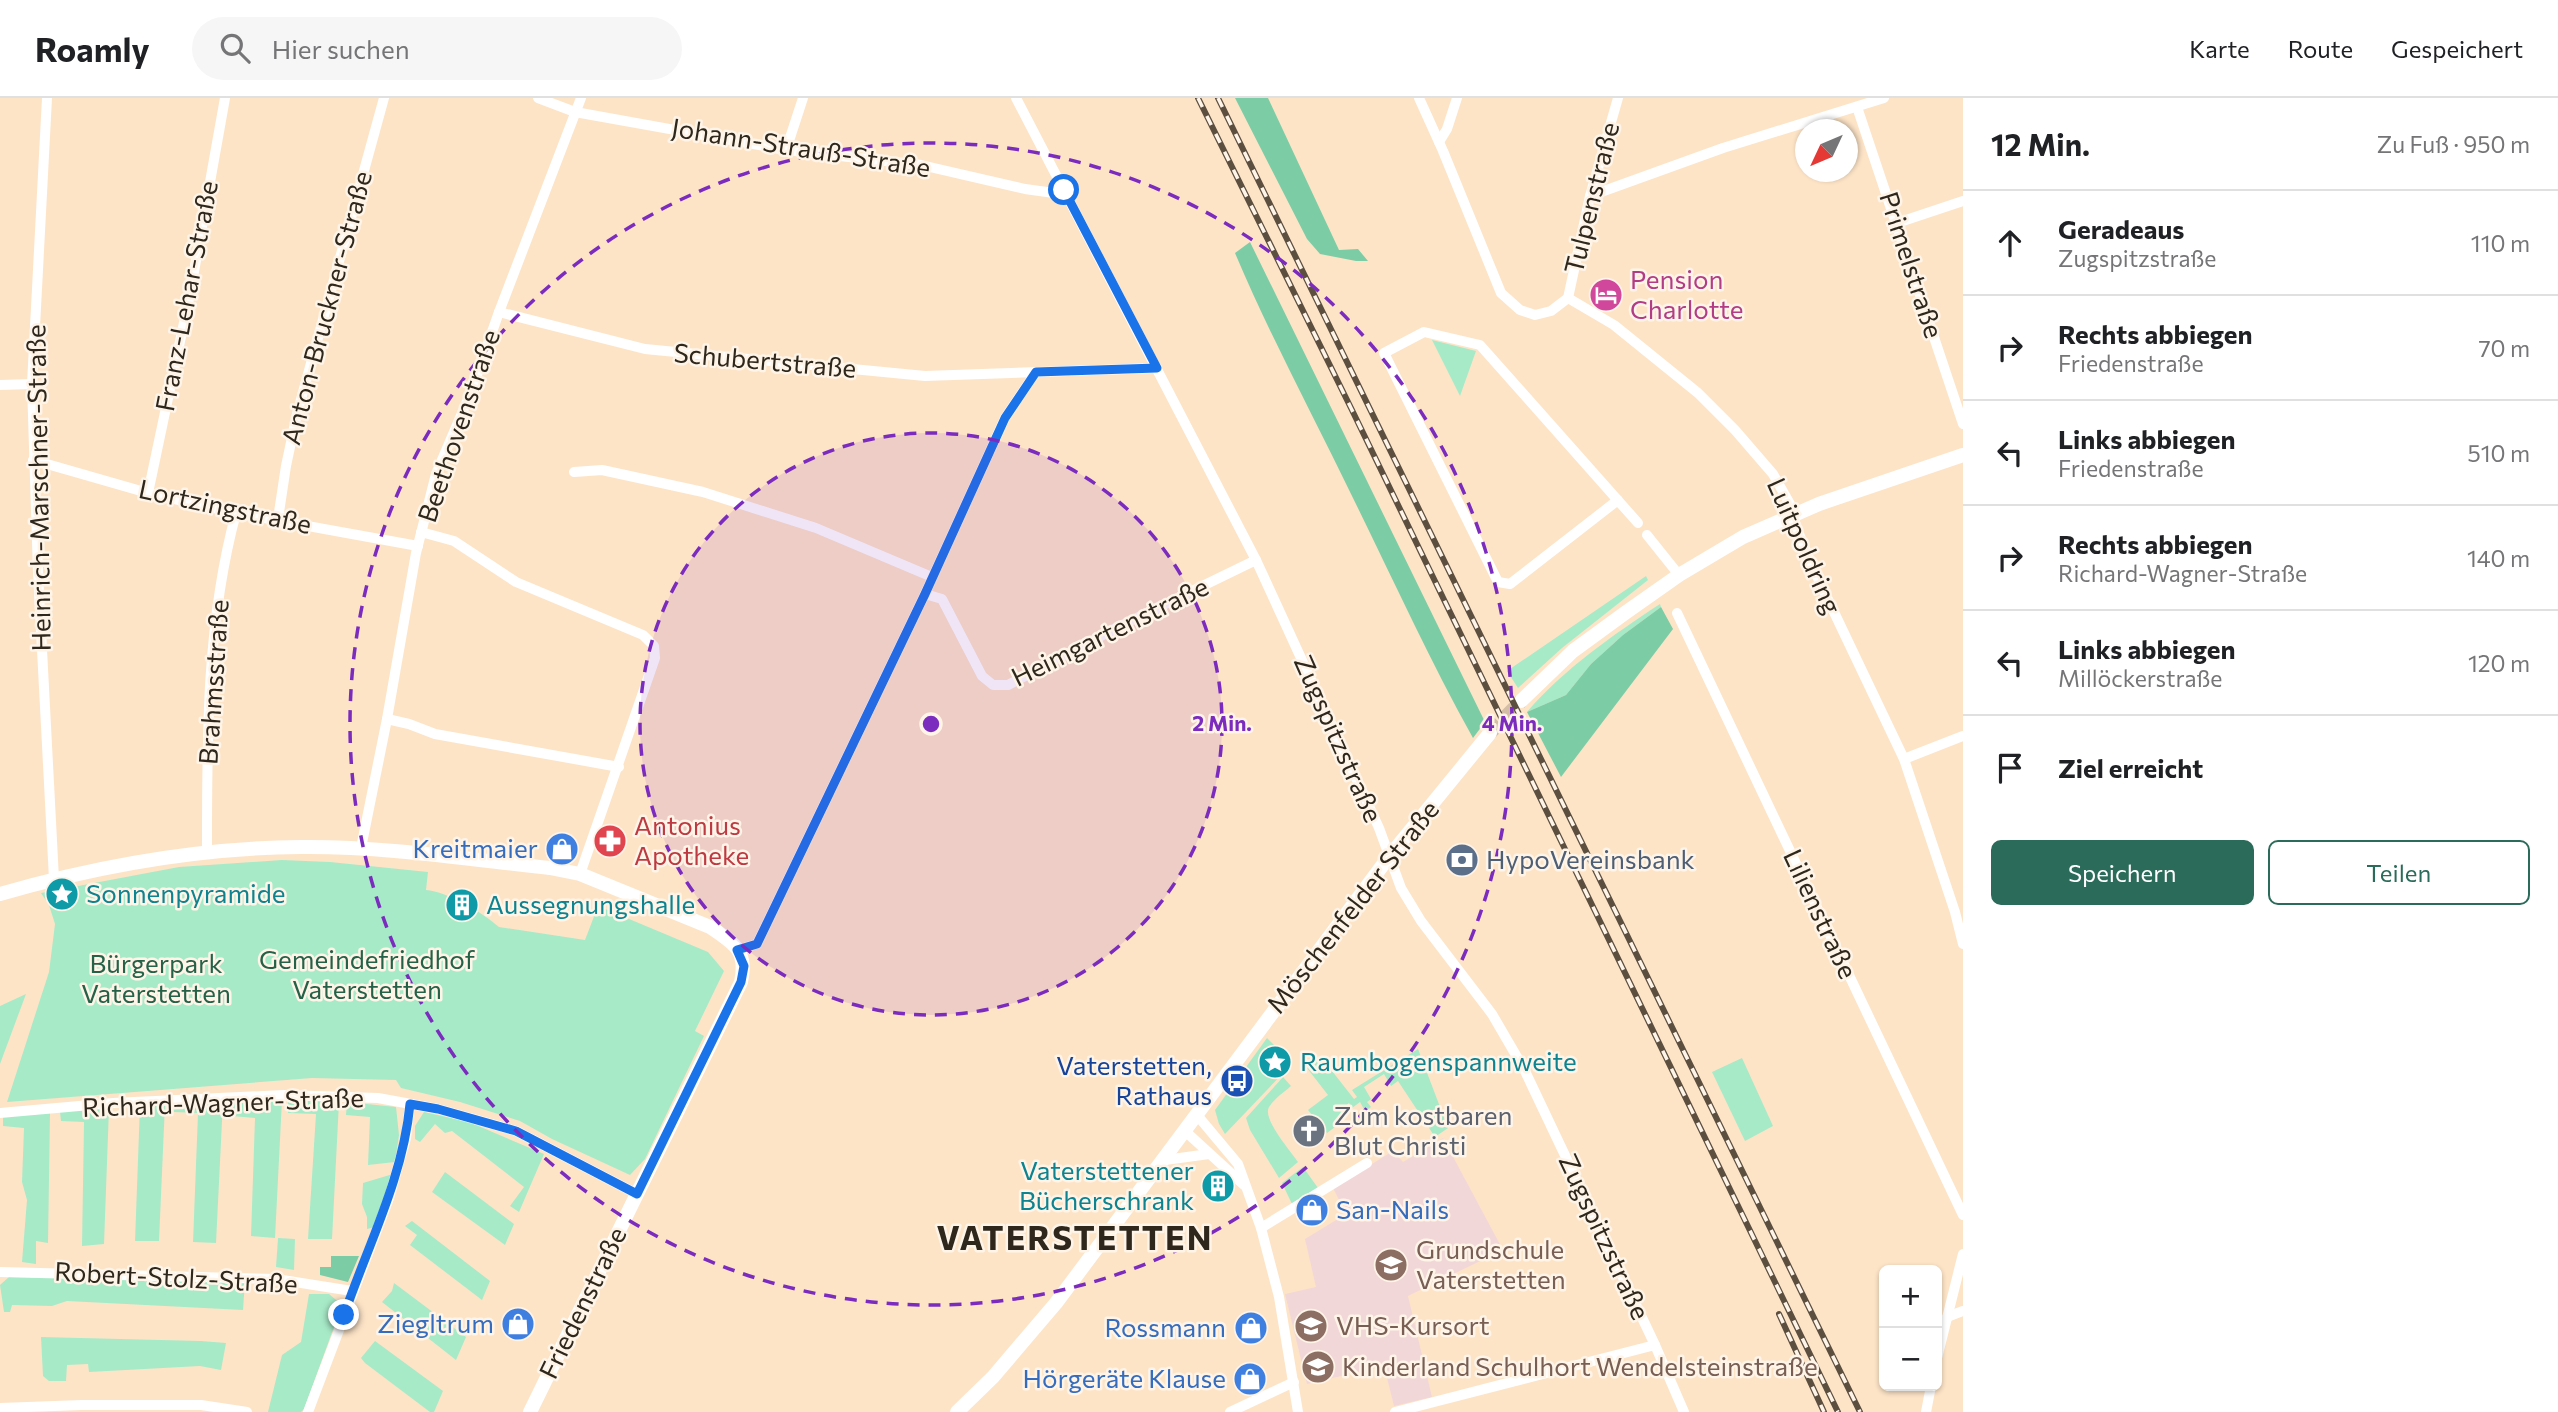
<!DOCTYPE html>
<html lang="de">
<meta charset="utf-8">
<style>
:root{--surface:#fff;--page:#f6f6f6;--text:#202124;--muted:#757577;--line:#e0e0e0;--accent:#2b6b59}
body{margin:0;font-family:Commissioner,sans-serif;background:var(--page);color:var(--text)}
.controls{position:absolute;right:21px;bottom:21px;display:grid;overflow:hidden;border-radius:10px;box-shadow:0 2px 5px #0004}
.controls button{width:63px;height:63px;display:grid;place-items:center;padding:0;border:0;border-bottom:2px solid var(--line);background:var(--surface);color:var(--text);font:35px sans-serif}
.compass{position:absolute;left:1795px;top:21px;width:63px;height:63px;border-radius:50%;background:var(--surface);box-shadow:0 2px 5px #0004;rotate:226deg}
.stop{position:absolute;width:21px;height:21px;margin:-16px;border:5px solid #1a73e8;border-radius:50%;background:#fff}
.stop.end{background:#1a73e8;border-color:#fff;box-shadow:0 2px 7px #0008}
.list{margin:0;padding:0;list-style:none}
h2{display:flex;justify-content:space-between;align-items:center;height:91px;margin:0;padding:0 28px;font-size:30px}
h2 small{font-size:23px;font-weight:400;color:var(--muted)}
.list li{display:grid;grid-template-columns:46px 1fr auto;gap:21px;align-items:center;box-sizing:border-box;height:105px;padding:0 28px;border-top:2px solid var(--line)}
.list b{display:block;font-size:26px;white-space:nowrap}
.list p{margin:0;font-size:23px;white-space:nowrap;color:var(--muted)}
.list em{font-size:23px;font-style:normal;color:var(--muted)}
.actions{display:flex;gap:14px;padding:21px 28px}
.actions a{flex:1;padding:16px 0;border:2px solid var(--accent);border-radius:10px;text-align:center;font-size:24px;color:var(--accent)}
.actions .main{background:var(--accent);color:#fff}
.icon{flex:none;width:38px;height:38px;fill:none;stroke:currentColor;stroke-width:2;stroke-linecap:round;stroke-linejoin:round}
.map{position:relative;flex:none;width:1963px;height:1314px;overflow:hidden}
header{display:flex;align-items:center;gap:42px;box-sizing:border-box;height:98px;padding:0 35px;background:var(--surface);border-bottom:2px solid var(--line)}
header strong{font-size:33px}
nav{display:flex;gap:38px;margin-inline-start:auto;font-size:24px}
.search{width:490px;height:63px;background:var(--page);display:flex;align-items:center;gap:18px;box-sizing:border-box;padding:0 24px;border-radius:38px;color:var(--muted);font-size:26px}
main{display:flex}
aside{flex:1;background:var(--surface)}
.map>svg:first-child{display:block}
.education{fill:#f2d7d8}
.green{fill:#a7eac8}
.forest{fill:#7ccda6}
.lines{fill:none;stroke-linecap:round;stroke-linejoin:round}
.tertiary-tunnel{stroke:#d4bea5;stroke-width:14;stroke-dasharray:14 7;stroke-linecap:butt}
.minor{stroke:#fff;stroke-width:10}
.tertiary{stroke:#fff;stroke-width:14}
.rail-casing{stroke:#5c4f40;stroke-width:6}
.rail{stroke:#fef4e8;stroke-width:3.5;stroke-dasharray:10;stroke-linecap:butt}
.route{stroke:#1a73e8;stroke-width:9}
.ring{fill:none;stroke:#7b2cbf;stroke-width:3.5;stroke-dasharray:12 9}
.labels{text-anchor:middle;stroke-width:5;stroke-linejoin:round;paint-order:stroke}
.street-label{font-size:26px;fill:#30271c;stroke:#fef4e8}
.hotel-label{font-size:26px;fill:#b23c85;stroke:#fef4e8;text-anchor:start}
.health-label{font-size:26px;fill:#be3a42;stroke:#fef4e8;text-anchor:start}
.shop-label{font-size:26px;fill:#366cbe;stroke:#fef4e8;text-anchor:end}
.service-label{font-size:26px;fill:#4e5e75;stroke:#fef4e8;text-anchor:start}
.culture-label{font-size:26px;fill:#0d838f;stroke:#fef4e8;text-anchor:start}
.park-label{font-size:26px;fill:#256147;stroke:#fef4e8}
.transit-label{font-size:26px;fill:#164399;stroke:#fef4e8;text-anchor:end}
.worship-label{font-size:26px;fill:#5b616d;stroke:#fef4e8;text-anchor:start}
.education-label{font-size:26px;fill:#785e54;stroke:#fef4e8;text-anchor:start}
.district-label{font-size:33px;font-weight:bold;letter-spacing:2px;fill:#30271c;stroke:#fef4e8}
.centre{fill:#7b2cbf;stroke:#fef4e8;stroke-width:3.5}
.ring-label{font-size:21px;text-anchor:middle;font-weight:bold;fill:#7b2cbf;stroke:#fef4e8;stroke-width:5;stroke-linejoin:round;paint-order:stroke}
</style>
<header>
<strong>Roamly</strong>
<div class="search"><svg class="icon" aria-label="search" viewBox="0 0 24 24"><circle cx="10" cy="10" r="6"/><path d="M15 15l6 6"/></svg>Hier suchen</div>
<nav><a>Karte</a><a>Route</a><a>Gespeichert</a></nav>
</header>
<main>
<div class="map">
<svg width="1963" height="1314" viewBox="0 0 1963 1314">
<rect width="100%" height="100%" fill="#fde4c7"/>
<polygon class="education" points="1443,1040 1503,1152 1408,1198 1432,1299 1394,1308 1384,1268 1307,1286 1285,1196 1316,1189 1305,1141 1346,1116 1333,1090 1393,1053 1403,1064"/>
<g class="green">
<polygon points="1432,242 1476,253 1460,298"/>
<polygon points="1646,478 1648,482 1562,550 1518,590 1507,573"/>
<path d="M1660 506 1661 509 1623 537 1591 566 1566 597 1527 614C1564 571 1613 537 1660 506Z"/>
<path d="M282 762 330 764 428 774 426 792C448 794 482 814 499 829L585 842 598 808 708 854 724 873 695 933 704 938 645 1061 630 1077 552 1041 520 1023 460 1004 401 990 396 982 312 980 7 1004 49 874 55 826 49 807 41 795 179 769Z"/>
<polygon points="26,896 0,966 0,908"/>
<polygon points="1267,940 1278,951 1276,954 1284,961 1287,958 1292,963 1285,973 1225,1036 1219,1026 1215,1012"/>
<polygon points="1418,951 1448,1030 1435,1039 1398,983 1391,988 1384,976 1364,989 1371,1001 1367,1004 1371,1009 1365,1013 1360,1004 1352,1010 1349,1005 1345,1008 1347,1012 1340,1018 1343,1023 1327,1035 1308,1012 1328,997 1307,970 1321,959 1354,1001 1357,999 1352,992"/>
<polygon points="1742,960 1773,1028 1745,1043 1712,974"/>
<path d="M1283 979 1291 988C1284 994 1274 1001 1269 1009 1262 1021 1291 1053 1298 1064L1279 1080 1250 1032 1246 1020Z"/>
<polygon points="232,1002 282,1002 275,1140 251,1138 255,1020 232,1018"/>
<polygon points="288,1002 339,1004 332,1141 308,1141 316,1016 288,1015"/>
<polygon points="223,1003 216,1145 193,1144 198,1015 174,1014 173,1006"/>
<polygon points="347,1004 396,1009 399,1037 395,1064 368,1067 370,1019 346,1017"/>
<polygon points="165,1006 159,1143 135,1143 140,1007"/>
<polygon points="109,1010 104,1146 82,1148 84,1024 61,1023 60,1014"/>
<polygon points="424,1014 469,1024 544,1056 519,1114 510,1108 524,1089 452,1033 445,1035 435,1026 420,1044 415,1041 415,1028"/>
<polygon points="50,1015 48,1145 36,1143 36,1166 22,1164 27,1102 22,1084 24,1030 3,1028 3,1019"/>
<polygon points="1303,1069 1318,1090 1292,1106 1282,1085"/>
<polygon points="445,1074 514,1126 505,1147 432,1094"/>
<polygon points="393,1076 375,1129 367,1131 367,1119 362,1106 363,1085"/>
<polygon points="412,1123 490,1183 482,1202 410,1147 417,1137 405,1128"/>
<polygon points="278,1140 295,1141 294,1172 276,1169"/>
<polygon points="9,1179 245,1183 243,1212 67,1203 52,1208 12,1207 10,1214 4,1214 0,1187"/>
<polygon points="394,1185 466,1239 456,1262 382,1204 392,1193"/>
<polygon points="309,1196 329,1196 342,1207 304,1311 301,1314 268,1314 282,1257 301,1244"/>
<polygon points="41,1239 201,1243 226,1245 221,1272 200,1268 89,1274 88,1266 67,1267 66,1283 49,1283 43,1278"/>
<polygon points="375,1243 443,1293 434,1314 430,1314 365,1265 361,1260"/>
</g>
<g class="forest">
<polygon points="1235,0 1268,0 1339,152 1358,151 1368,163 1356,163 1320,156 1307,141"/>
<path d="M1250 144 1485 624 1473 640C1429 561 1392 479 1352 398 1313 317 1270 238 1235 155Z"/>
<polygon points="1661,509 1673,531 1561,679 1527,614 1566,597 1591,566 1623,537"/>
<polygon points="331,1158 359,1158 348,1184 320,1177 320,1169 331,1169"/>
</g>
<g class="lines">
<polyline class="tertiary-tunnel" points="1490,635 1521,603"/>
<g class="minor">
<polyline points="47,0 32,286 38,475 54,781"/>
<polyline points="538,0 575,14 786,52 921,67 1025,91 1054,95 1064,92"/>
<polyline points="1016,0 1256,462 1379,730 1401,790 1421,823 1492,916 1524,971 1655,1247 1684,1314"/>
<polyline points="1419,0 1443,53 1501,195 1520,212 1535,217 1551,213 1568,200"/>
<polyline points="1857,9 1963,326"/>
<polyline points="1439,44 1447,31 1457,0"/>
<polyline points="786,52 803,0"/>
<polyline points="1590,98 1723,50 1884,0"/>
<polyline points="1897,125 1963,103"/>
<polyline points="1568,200 1614,227 1698,295 1735,332 1773,376 1790,406 1797,431 1813,470 1904,661 1955,814 1963,846"/>
<polyline points="1568,200 1590,98 1618,0"/>
<polyline points="499,214 645,251 925,278 1157,270"/>
<polyline points="0,287 32,286"/>
<polyline points="33,362 148,395 236,415 418,448"/>
<polyline points="574,374 602,372 703,394 816,430 932,479"/>
<polyline points="148,395 190,196 225,0"/>
<polyline points="1618,402 1510,486 1498,484 1384,255 1424,234 1480,247 1638,425"/>
<polyline points="278,421 286,368 297,316 384,0"/>
<polyline points="421,434 454,443 516,484 643,537 654,548 655,560 580,776"/>
<polyline points="1647,437 1679,477"/>
<polyline points="925,496 942,501 982,578 993,587 1008,587 1116,530 1256,462"/>
<polyline points="1677,515 1963,1117"/>
<polyline points="387,621 409,626 435,636 619,669"/>
<polyline points="1904,661 1963,638"/>
<polyline points="361,750 387,621 416,455 436,376 471,294 499,214 581,0"/>
<path d="M207 755C207 641 206 526 236 415"/>
<polyline points="737,852 757,846 925,496 1005,320 1036,274"/>
<polyline points="0,1015 113,1005 284,997 378,1000 438,1011 516,1033 637,1096"/>
<polyline points="1197,1017 1238,1066 1261,1130 1279,1199 1298,1314"/>
<polyline points="1185,1033 1244,1087"/>
<polyline points="1165,1062 1209,1056"/>
<polyline points="1261,1130 1367,1065"/>
<polyline points="0,1174 276,1181 352,1193"/>
<polyline points="1947,1219 1963,1213"/>
<polyline points="1937,1260 1963,1156"/>
<polyline points="0,1310 82,1307 201,1307 247,1314"/>
<polyline points="308,1314 389,1100 406,1040 410,1006"/>
<polyline points="1230,1314 1294,1284"/>
<polyline points="1395,1314 1655,1247"/>
<polyline points="1926,1314 1931,1288"/>
</g>
<g class="tertiary">
<polyline points="1521,603 1573,553 1625,515 1679,477 1743,439 1819,406 1963,357"/>
<path d="M0 796C97 768 198 750 300 749 383 748 467 761 550 770L580 776 710 829C734 845 748 853 741 884L530 1314"/>
<polyline points="957,1314 993,1279 1056,1205 1388,760 1490,635"/>
</g>
<defs>
<g id="rail">
<polyline points="1198,0 1351,310 1838,1314"/>
<polyline points="1218,0 1860,1314"/>
<polyline points="1779,1216 1824,1314"/>
</g>
</defs>
<use href="#rail" class="rail-casing"/>
<use href="#rail" class="rail"/>
</g>
<g class="lines">
<path class="route" d="M344 1217C368 1147 403 1080 410 1006L438 1011 516 1033 637 1096 741 884 744 868 737 852 757 846 925 496 1005 320 1036 274 1157 270 1064 92"/>
</g>
<circle cx="931" cy="626" r="291" fill="#7b2cbf" fill-opacity=".12"/>
<g class="ring">
<circle cx="931" cy="626" r="291"/>
<circle cx="931" cy="626" r="581"/>
</g>
<defs>
<symbol id="hotel-disc" viewBox="-11 -11 22 22"><circle r="9.5" fill="#d1479c" stroke="#fef4e8"/><path d="M-6-4.5h1.5V1H6V5H4.5V3h-9V5H-6ZM-4 0a1.8 1.8 0 1 1 3.6 0ZM.5 0V-2.5h3Q6-2.5 6 0Z" fill="#fff"/></symbol>
<symbol id="pharmacy-disc" viewBox="-11 -11 22 22"><circle r="9.5" fill="#e0444e" stroke="#fef4e8"/><path d="M-2-6h4v4h4v4h-4v4h-4v-4h-4v-4h4Z" fill="#fff"/></symbol>
<symbol id="shop-disc" viewBox="-11 -11 22 22"><circle r="9.5" fill="#3f7fe0" stroke="#fef4e8"/><path d="M-5-2.5h2.3a2.7 3.5 0 0 1 5.4 0H5L5.5 6h-11ZM-1.5-2.5h3a1.5 2.3 0 0 0-3 0Z" fill="#fff"/></symbol>
<symbol id="bank-disc" viewBox="-11 -11 22 22"><circle r="9.5" fill="#5c6f8a" stroke="#fef4e8"/><path d="M-6-4H6V4H-6ZM0-2.3a2.3 2.3 0 1 0 0 4.6a2.3 2.3 0 1 0 0-4.6Z" fill="#fff"/></symbol>
<symbol id="sight-disc" viewBox="-11 -11 22 22"><circle r="9.5" fill="#0f9aa8" stroke="#fef4e8"/><path d="M0-6L1.8-2.2L6-1.7L2.9 1.2L3.7 5.4L0 3.3L-3.7 5.4L-2.9 1.2L-6-1.7L-1.8-2.2Z" fill="#fff"/></symbol>
<symbol id="building-disc" viewBox="-11 -11 22 22"><circle r="9.5" fill="#0f9aa8" stroke="#fef4e8"/><path d="M-4-6H4V6H1V3H-1V6H-4ZM-2.5-4.3h1.7v1.8h-1.7ZM.8-4.3h1.7v1.8H.8ZM-2.5-1h1.7V.8h-1.7ZM.8-1h1.7V.8H.8Z" fill="#fff"/></symbol>
<symbol id="bus-disc" viewBox="-11 -11 22 22"><circle r="9.5" fill="#1a4fb4" stroke="#fef4e8"/><path d="M-5-6H5V4H4V6H2V4H-2V6H-4V4H-5ZM-3.5-4V0h7V-4ZM-3.5 1.2v1.5H-2V1.2ZM2 1.2v1.5H3.5V1.2Z" fill="#fff"/></symbol>
<symbol id="church-disc" viewBox="-11 -11 22 22"><circle r="9.5" fill="#6b7280" stroke="#fef4e8"/><path d="M-1.2-6h2.4v3.5h3.3v2.4h-3.3V6h-2.4V-.1h-3.3v-2.4h3.3Z" fill="#fff"/></symbol>
<symbol id="school-disc" viewBox="-11 -11 22 22"><circle r="9.5" fill="#8d6e63" stroke="#fef4e8"/><path d="M0-5L7-2L0 1L-7-2ZM-4 1L0 2.5L4 1V4Q0 6-4 4Z" fill="#fff"/></symbol>
</defs>
<g fill-rule="evenodd">
<use href="#hotel-disc" x="1587" y="178" width="38" height="38"/>
<use href="#pharmacy-disc" x="591" y="724" width="38" height="38"/>
<use href="#shop-disc" x="543" y="732" width="38" height="38"/>
<use href="#bank-disc" x="1443" y="743" width="38" height="38"/>
<use href="#sight-disc" x="43" y="777" width="38" height="38"/>
<use href="#building-disc" x="443" y="788" width="38" height="38"/>
<use href="#sight-disc" x="1256" y="945" width="38" height="38"/>
<use href="#bus-disc" x="1218" y="964" width="38" height="38"/>
<use href="#church-disc" x="1290" y="1014" width="38" height="38"/>
<use href="#building-disc" x="1199" y="1069" width="38" height="38"/>
<use href="#shop-disc" x="1293" y="1093" width="38" height="38"/>
<use href="#school-disc" x="1372" y="1148" width="38" height="38"/>
<use href="#shop-disc" x="499" y="1207" width="38" height="38"/>
<use href="#school-disc" x="1292" y="1209" width="38" height="38"/>
<use href="#shop-disc" x="1232" y="1211" width="38" height="38"/>
<use href="#school-disc" x="1299" y="1250" width="38" height="38"/>
<use href="#shop-disc" x="1231" y="1262" width="38" height="38"/>
</g>
<g class="labels">
<g class="street-label">
<text transform="translate(801 50) rotate(9)" y="9">Johann-Strauß-Straße</text>
<text transform="translate(1592 100) rotate(-76)" y="9">Tulpenstraße</text>
<text transform="translate(1911 167) rotate(72)" y="9">Primelstraße</text>
<text transform="translate(187 198) rotate(-79)" y="9">Franz-Lehar-Straße</text>
<text transform="translate(327 210) rotate(-75)" y="9">Anton-Bruckner-Straße</text>
<text transform="translate(765 263) rotate(5)" y="9">Schubertstraße</text>
<text transform="translate(459 328) rotate(-71)" y="9">Beethovenstraße</text>
<text transform="translate(39 390) rotate(-91)" y="9">Heinrich-Marschner-Straße</text>
<text transform="translate(225 409) rotate(12)" y="9">Lortzingstraße</text>
<text transform="translate(1804 448) rotate(66)" y="9">Luitpoldring</text>
<text transform="translate(1110 534) rotate(-26)" y="9">Heimgartenstraße</text>
<text transform="translate(214 584) rotate(-86)" y="9">Brahmsstraße</text>
<text transform="translate(1338 641) rotate(66)" y="9">Zugspitzstraße</text>
<text transform="translate(1353 809) rotate(-52)" y="9">Möschenfelder Straße</text>
<text transform="translate(1820 816) rotate(65)" y="9">Lilienstraße</text>
<text transform="translate(223 1005) rotate(-2)" y="9">Richard-Wagner-Straße</text>
<text transform="translate(1604 1139) rotate(65)" y="9">Zugspitzstraße</text>
<text transform="translate(176 1180) rotate(3)" y="9">Robert-Stolz-Straße</text>
<text transform="translate(583 1205) rotate(-64)" y="9">Friedenstraße</text>
</g>
<g class="hotel-label">
<text x="1630" y="191">Pension<tspan x="1630" dy="30">Charlotte</tspan></text>
</g>
<g class="health-label">
<text x="634" y="737">Antonius<tspan x="634" dy="30">Apotheke</tspan></text>
</g>
<g class="shop-label">
<text x="538" y="760">Kreitmaier</text>
<text x="1336" y="1121" text-anchor="start">San-Nails</text>
<text x="494" y="1235">Ziegltrum</text>
<text x="1226" y="1239">Rossmann</text>
<text x="1226" y="1290">Hörgeräte Klause</text>
</g>
<g class="service-label">
<text x="1486" y="771">HypoVereinsbank</text>
</g>
<g class="culture-label">
<text x="86" y="805">Sonnenpyramide</text>
<text x="486" y="816">Aussegnungshalle</text>
<text x="1300" y="973">Raumbogenspannweite</text>
<text x="1194" y="1082" text-anchor="end">Vaterstettener<tspan x="1194" dy="30">Bücherschrank</tspan></text>
</g>
<g class="park-label">
<text x="367" y="871">Gemeindefriedhof<tspan x="367" dy="30">Vaterstetten</tspan></text>
<text x="156" y="875">Bürgerpark<tspan x="156" dy="30">Vaterstetten</tspan></text>
</g>
<g class="transit-label">
<text x="1212" y="977">Vaterstetten,<tspan x="1212" dy="30">Rathaus</tspan></text>
</g>
<g class="worship-label">
<text x="1334" y="1027">Zum kostbaren<tspan x="1334" dy="30">Blut Christi</tspan></text>
</g>
<g class="education-label">
<text x="1416" y="1161">Grundschule<tspan x="1416" dy="30">Vaterstetten</tspan></text>
<text x="1336" y="1237">VHS-Kursort</text>
<text x="1342" y="1278">Kinderland Schulhort Wendelsteinstraße</text>
</g>
<g class="district-label">
<text x="1075" y="1152">VATERSTETTEN</text>
</g>
</g>
<circle cx="931" cy="626" r="10" class="centre"/>
<g class="ring-label">
<text x="1222" y="633">2 Min.</text>
<text x="1512" y="633">4 Min.</text>
</g>
</svg>
<div class="controls">
<button>+</button>
<button>−</button>
</div>
<svg class="compass" viewBox="-18 -18 36 36"><path d="M0-13l5 13h-10z" fill="#e53935"/><path d="M0 13l5-13h-10z" fill="#757577"/></svg>
<div class="stop" style="left:1064px;top:92px"></div>
<div class="stop end" style="left:344px;top:1217px"></div>
</div>
<aside>
<h2>12 Min.<small>Zu Fuß · 950 m</small></h2>
<ul class="list">
<li><svg class="icon" aria-label="ahead" viewBox="0 0 24 24"><path d="M12 20V5M6 11l6-6 6 6"/></svg><div><b>Geradeaus</b><p>Zugspitzstraße</p></div><em>110 m</em></li>
<li><svg class="icon" aria-label="right" viewBox="0 0 24 24"><path d="M7 20v-9h11M14 6l5 5-5 5"/></svg><div><b>Rechts abbiegen</b><p>Friedenstraße</p></div><em>70 m</em></li>
<li><svg class="icon" aria-label="left" viewBox="0 0 24 24"><path d="M17 20v-9H6M10 6l-5 5 5 5"/></svg><div><b>Links abbiegen</b><p>Friedenstraße</p></div><em>510 m</em></li>
<li><svg class="icon" aria-label="right" viewBox="0 0 24 24"><path d="M7 20v-9h11M14 6l5 5-5 5"/></svg><div><b>Rechts abbiegen</b><p>Richard-Wagner-Straße</p></div><em>140 m</em></li>
<li><svg class="icon" aria-label="left" viewBox="0 0 24 24"><path d="M17 20v-9H6M10 6l-5 5 5 5"/></svg><div><b>Links abbiegen</b><p>Millöckerstraße</p></div><em>120 m</em></li>
<li><svg class="icon" aria-label="arrive" viewBox="0 0 24 24"><path d="M6 21V4h12l-3 4 3 4H6"/></svg><div><b>Ziel erreicht</b></div></li>
</ul>
<div class="actions"><a class="main">Speichern</a><a>Teilen</a></div>
</aside>
</main>
